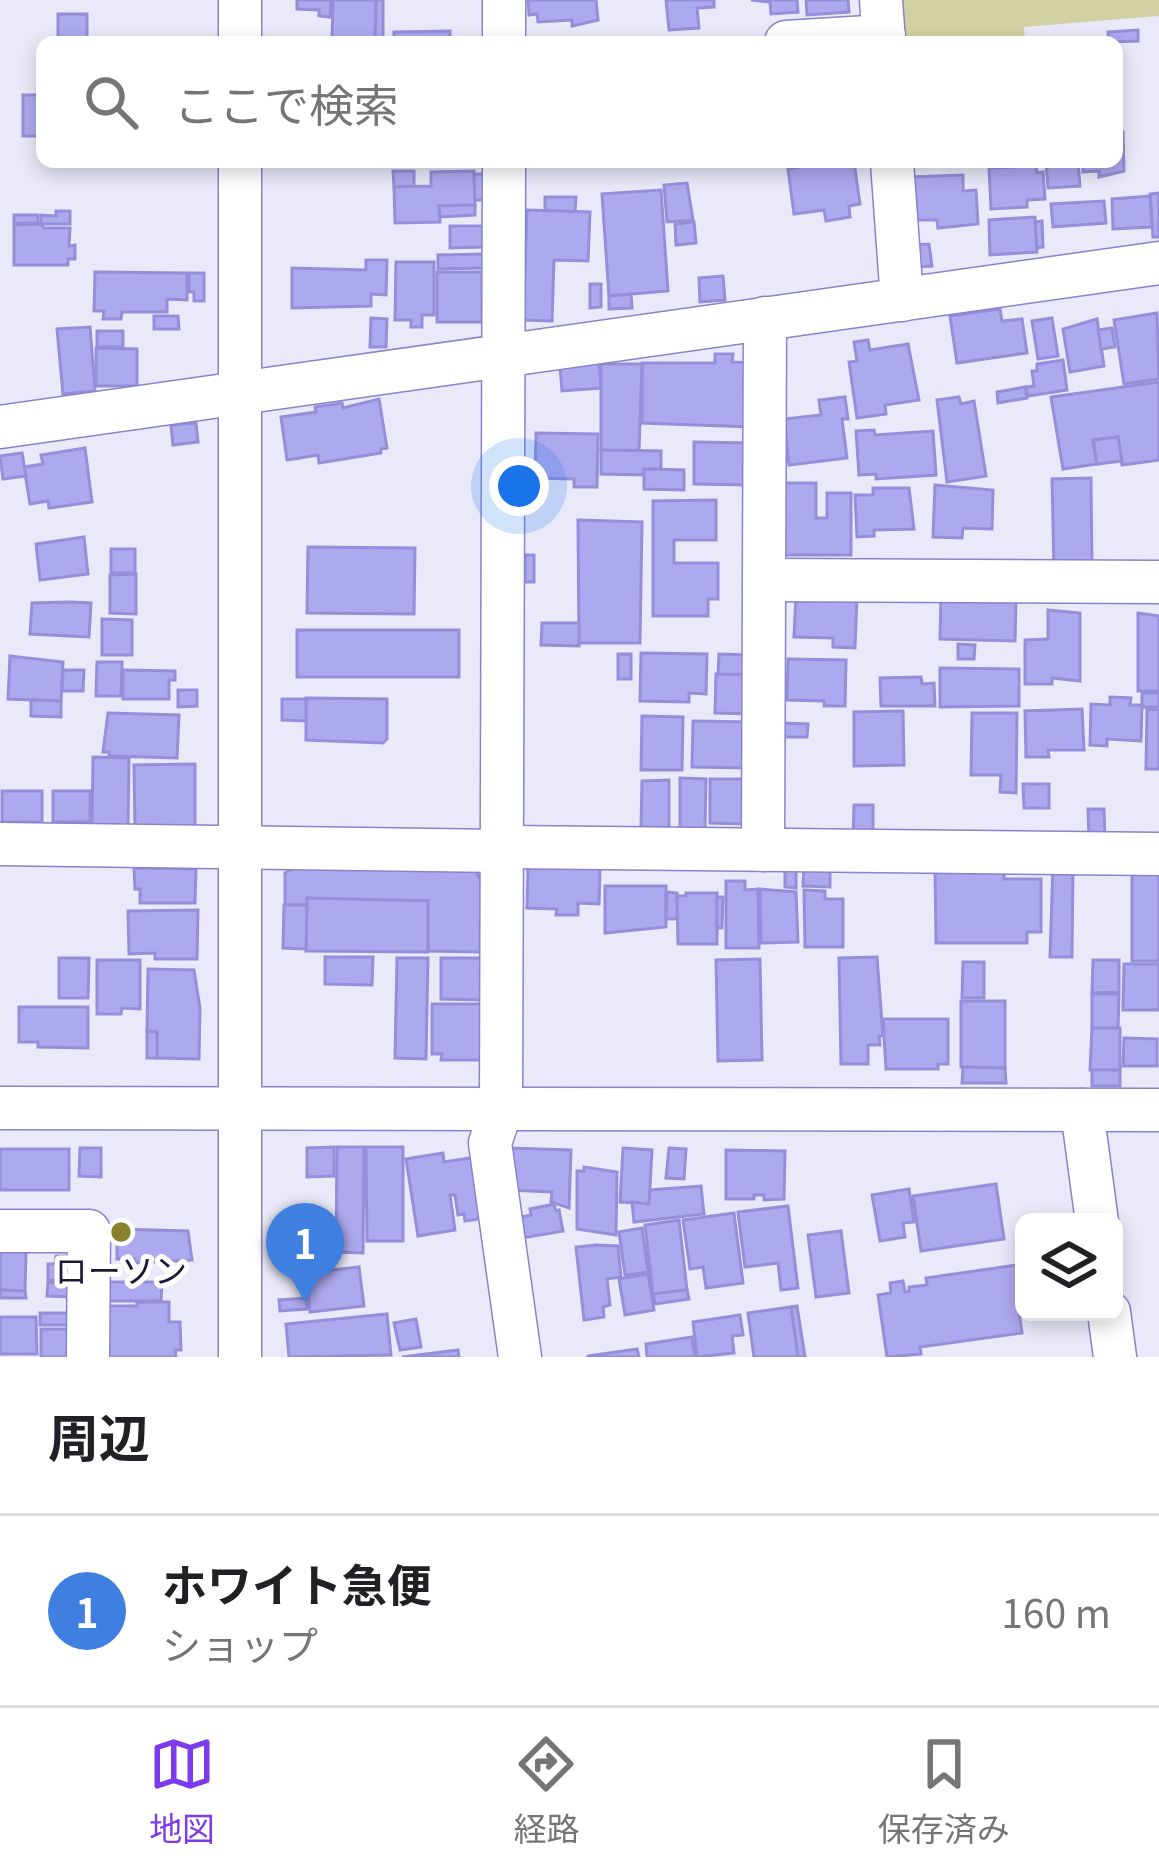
<!DOCTYPE html>
<html lang="ja">
<meta charset="utf-8">
<style>
:root{--surface:#fff;--page:#f2f2f2;--text:#202124;--muted:#757577;--line:#e0e0e0;--accent:#7c3aed}
body{margin:0;font-family:Georgia,"Noto Sans JP",serif;background:var(--page);color:var(--text)}
.controls{position:absolute;right:36px;bottom:36px;display:grid;overflow:hidden;border-radius:18px;box-shadow:0 6px 18px #0003}
.controls button{width:108px;height:108px;display:grid;place-items:center;padding:0;border:0;border-bottom:3px solid var(--line);background:var(--surface);color:var(--text);font:60px sans-serif}
.you{position:absolute;left:519px;top:486px;width:42px;height:42px;margin:-30px;border:9px solid #fff;border-radius:50%;background:#1a73e8;box-shadow:0 0 0 18px #1a73e833}
.badge{display:grid;place-items:center;width:78px;height:78px;border-radius:50%;background:var(--accent);color:#fff;font-size:39px;font-weight:700}
.pin{position:absolute;translate:-50% -99px;filter:drop-shadow(0 3px 6px #0008)}
.pin::after{content:'';position:absolute;top:63px;width:42px;height:36px;background:inherit;clip-path:polygon(0 0,100% 0,50% 100%)}
.list{margin:0;padding:0;list-style:none}
h2{display:flex;justify-content:space-between;align-items:center;height:156px;margin:0;padding:0 48px;font-size:51px}
h2 small{font-size:39px;font-weight:400;color:var(--muted)}
.list li{display:grid;grid-template-columns:78px 1fr auto;gap:36px;align-items:center;box-sizing:border-box;height:192px;padding:0 48px;border-top:3px solid var(--line)}
.list b{display:block;font-size:45px;white-space:nowrap}
.list p{margin:0;font-size:39px;white-space:nowrap;color:var(--muted)}
.list em{font-size:39px;font-style:normal;color:var(--muted)}
.icon{flex:none;width:66px;height:66px;fill:none;stroke:currentColor;stroke-width:2;stroke-linecap:round;stroke-linejoin:round}
.map{position:relative;flex:none;width:1159px;height:1357px;overflow:hidden}
.search{position:absolute;background:var(--surface);box-shadow:0 6px 18px #0003;left:36px;right:36px;top:36px;height:132px;display:flex;align-items:center;gap:30px;box-sizing:border-box;padding:0 42px;border-radius:18px;color:var(--muted);font-size:45px}
.sheet{height:348px;background:var(--surface)}
nav{display:flex;justify-content:space-around;align-items:center;box-sizing:border-box;height:168px;border-top:3px solid var(--line);background:var(--surface);font-size:33px;color:var(--muted)}
nav a{display:grid;justify-items:center;gap:6px}
nav .on{color:var(--accent)}
.map>svg:first-child{display:block}
.green{fill:#d2d1a3}
.building{fill:#ada9ef;stroke:#948fd8;stroke-width:3}
.lines{fill:none;stroke-linecap:round;stroke-linejoin:round}
.minor-casing{stroke:#8983cb;stroke-width:45}
.minor{stroke:#fff;stroke-width:42}
.poi-dot{fill:#86812a;stroke:#fff;stroke-width:4.5}
.labels{text-anchor:middle;stroke-width:10;stroke-linejoin:round;paint-order:stroke}
.poi-label{font-size:33px;fill:#1b1834;stroke:#fff}
</style>
<div class="map">
<svg width="1159" height="1357" viewBox="0 0 1159 1357">
<rect width="100%" height="100%" fill="#e9e9f9"/>
<polygon class="green" points="894,0 1159,0 1159,16 1024,27 1025,42 897,42"/>
<g class="building">
<polygon points="297,0 331,0 330,17 319,16 319,10 297,9"/>
<polygon points="333,0 376,0 375,42 332,42"/>
<polygon points="376,0 383,0 383,42 375,42"/>
<polygon points="528,0 596,0 598,20 572,26 572,20 538,22 537,14 529,15"/>
<polygon points="666,0 714,0 714,7 697,8 699,28 669,30"/>
<polygon points="751,0 797,0 798,12 771,14 770,2"/>
<polygon points="806,0 848,0 849,12 807,15"/>
<rect x="58" y="14" width="29" height="28"/>
<polygon points="1138,30 1138,41 1109,42 1108,32"/>
<polygon points="450,31 450,41 456,42 394,42 394,32"/>
<rect x="23" y="95" width="19" height="41"/>
<polygon points="1117,132 1123,132 1124,171 1099,177 1099,171 1083,172 1083,162 1117,162"/>
<polygon points="832,162 854,162 860,204 849,206 850,217 826,221 824,210 794,214 788,169"/>
<polygon points="1046,162 1078,162 1080,186 1048,188"/>
<polygon points="1036,166 1037,173 1043,172 1045,199 1027,200 1027,207 991,209 989,168"/>
<polygon points="393,171 414,171 414,186 394,187"/>
<polygon points="474,171 475,205 439,206 440,222 395,223 394,187 431,186 431,172"/>
<polygon points="474,174 486,174 486,200 475,200"/>
<polygon points="963,175 963,191 976,190 978,224 938,228 937,220 911,220 910,177"/>
<polygon points="687,183 693,220 667,222 664,185"/>
<polygon points="661,190 668,291 609,296 602,194"/>
<polygon points="1159,193 1159,237 1153,237 1150,194"/>
<polygon points="1150,196 1152,227 1113,229 1112,199"/>
<polygon points="545,197 576,197 575,212 545,210"/>
<polygon points="1104,201 1106,223 1053,227 1051,204"/>
<polygon points="475,205 475,215 440,217 439,206"/>
<polygon points="527,210 590,212 588,261 554,260 552,321 523,320"/>
<polygon points="56,211 70,211 70,224 41,224 41,215 56,216"/>
<rect x="14" y="215" width="24" height="8"/>
<polygon points="1035,217 1037,252 990,255 989,220"/>
<polygon points="1042,221 1043,247 1037,248 1035,222"/>
<polygon points="694,222 696,243 676,245 675,224"/>
<polygon points="41,224 44,228 70,228 69,246 75,245 75,259 68,259 68,265 14,265 14,225"/>
<polygon points="450,226 483,226 483,247 450,248"/>
<polygon points="929,244 932,266 917,267 914,245"/>
<polygon points="485,254 485,268 438,269 438,255"/>
<polygon points="366,260 387,260 386,295 371,294 371,306 292,308 292,268 366,270"/>
<polygon points="396,262 434,262 434,315 422,315 422,327 411,327 411,320 395,320"/>
<polygon points="95,272 187,273 187,300 167,299 167,312 122,312 121,319 103,319 104,311 94,311"/>
<rect x="437" y="272" width="45" height="50"/>
<polygon points="189,273 204,273 204,301 194,301 194,292 189,292"/>
<polygon points="723,276 725,300 700,302 699,278"/>
<polygon points="590,284 601,284 601,307 590,308"/>
<polygon points="631,294 632,308 609,309 609,296"/>
<polygon points="1000,309 1002,321 1022,319 1027,353 957,363 950,316"/>
<polygon points="1157,313 1159,379 1124,384 1114,320"/>
<polygon points="154,316 178,316 179,329 154,329"/>
<polygon points="371,318 387,319 386,347 370,347"/>
<polygon points="1052,318 1058,356 1038,359 1032,321"/>
<polygon points="1097,319 1104,366 1070,372 1063,329"/>
<polygon points="90,327 95,391 63,394 57,329"/>
<polygon points="1112,328 1115,347 1101,349 1098,330"/>
<rect x="97" y="331" width="26" height="16"/>
<polygon points="868,340 870,350 908,344 919,400 885,405 886,414 857,418 849,362 857,361 854,342"/>
<polygon points="96,348 137,349 137,386 96,386"/>
<polygon points="715,354 733,354 732,362 752,363 751,427 642,423 642,363 715,363"/>
<polygon points="1063,360 1067,390 1028,396 1026,387 1034,386 1032,371 1037,371 1037,364"/>
<polygon points="599,363 601,388 562,391 560,367"/>
<polygon points="601,364 642,364 639,451 601,450"/>
<polygon points="1159,382 1159,460 1122,465 1118,437 1093,440 1097,464 1063,469 1051,397"/>
<polygon points="1025,387 1027,398 998,403 997,392"/>
<polygon points="845,397 848,419 842,419 847,458 789,465 784,419 821,415 819,400"/>
<polygon points="959,397 961,404 974,401 986,476 947,482 937,400"/>
<polygon points="379,399 387,448 381,449 381,453 319,463 318,455 287,460 281,417 316,412 315,407 342,403 343,408"/>
<polygon points="196,423 198,442 173,445 171,425"/>
<polygon points="874,430 875,435 933,431 936,475 876,479 876,474 859,475 856,431"/>
<polygon points="536,433 598,434 597,487 574,487 574,479 535,478"/>
<polygon points="1118,437 1122,461 1097,464 1093,440"/>
<polygon points="694,442 752,443 751,485 694,484"/>
<polygon points="85,448 92,502 49,508 48,501 30,504 24,467 43,464 41,455"/>
<polygon points="601,450 661,451 661,469 644,469 644,475 601,474"/>
<polygon points="22,453 26,476 3,479 0,456"/>
<polygon points="644,469 684,470 684,490 644,489"/>
<polygon points="1091,478 1092,567 1054,568 1052,479"/>
<polygon points="778,483 816,483 816,518 827,518 827,493 851,493 851,555 778,555"/>
<polygon points="935,485 993,490 992,529 963,528 962,538 933,537"/>
<polygon points="873,488 909,488 914,529 874,530 874,536 857,537 855,495 873,495"/>
<polygon points="716,500 716,540 674,540 674,563 718,563 718,599 708,599 708,616 653,616 653,501"/>
<polygon points="578,520 642,522 640,643 579,643"/>
<polygon points="84,537 88,574 40,580 36,544"/>
<polygon points="308,547 415,548 414,614 307,613"/>
<rect x="111" y="549" width="24" height="24"/>
<rect x="525" y="555" width="9" height="27"/>
<polygon points="136,574 136,614 110,613 110,575"/>
<polygon points="796,594 857,596 855,648 833,647 833,638 794,637"/>
<polygon points="941,596 1016,598 1015,641 940,639"/>
<polygon points="70,602 91,603 89,637 30,634 32,603"/>
<polygon points="1048,610 1080,613 1080,681 1052,678 1052,684 1025,684 1025,640 1048,639"/>
<polygon points="1138,613 1159,616 1159,691 1138,691"/>
<polygon points="102,619 132,620 132,655 102,655"/>
<polygon points="542,623 579,623 579,646 541,645"/>
<rect x="297" y="630" width="162" height="47"/>
<polygon points="958,644 975,645 974,659 958,659"/>
<polygon points="641,653 707,654 706,694 689,693 689,702 640,701"/>
<rect x="618" y="654" width="13" height="25"/>
<polygon points="719,654 751,655 750,675 718,674"/>
<polygon points="10,656 63,662 61,701 8,699"/>
<polygon points="788,659 846,660 845,706 824,706 824,701 787,700"/>
<polygon points="97,662 122,662 121,696 96,696"/>
<polygon points="940,668 1019,669 1019,706 940,707"/>
<polygon points="63,670 84,670 83,691 62,691"/>
<polygon points="123,670 175,671 175,680 169,680 169,699 123,699"/>
<polygon points="716,674 750,675 750,714 715,713"/>
<polygon points="921,677 922,684 934,683 935,706 881,706 880,678"/>
<polygon points="178,690 197,690 197,706 178,707"/>
<rect x="1142" y="693" width="17" height="14"/>
<polygon points="1110,697 1131,698 1130,705 1142,705 1141,741 1107,739 1107,746 1090,745 1091,704 1110,705"/>
<polygon points="306,698 387,699 387,739 383,743 306,740"/>
<polygon points="282,699 306,699 306,721 282,720"/>
<polygon points="31,700 61,701 61,717 31,716"/>
<polygon points="1082,709 1084,750 1048,750 1049,757 1026,757 1025,711"/>
<polygon points="1147,709 1159,710 1159,769 1146,769"/>
<polygon points="903,711 904,765 854,766 854,712"/>
<polygon points="108,713 179,715 177,758 109,756 109,752 103,752"/>
<polygon points="972,713 1017,713 1016,793 1000,792 1001,775 971,775"/>
<polygon points="642,716 683,717 682,770 641,770"/>
<polygon points="693,721 752,722 751,768 692,767"/>
<polygon points="781,723 808,724 807,737 781,737"/>
<polygon points="93,757 129,758 128,826 92,826"/>
<polygon points="195,764 195,829 135,828 134,765"/>
<polygon points="680,778 706,779 705,829 680,828"/>
<polygon points="710,779 749,779 748,824 710,823"/>
<polygon points="669,780 669,828 641,827 642,781"/>
<polygon points="1023,784 1049,784 1049,808 1024,808"/>
<rect x="2" y="791" width="40" height="31"/>
<rect x="53" y="791" width="37" height="31"/>
<polygon points="854,805 873,805 873,838 853,839"/>
<polygon points="1088,809 1104,809 1105,838 1089,838"/>
<polygon points="785,865 796,866 796,888 785,887"/>
<polygon points="1053,865 1073,865 1072,957 1050,957"/>
<polygon points="804,866 830,866 830,887 803,886"/>
<polygon points="935,866 1004,866 1004,879 1041,879 1041,932 1027,932 1027,943 936,943"/>
<polygon points="528,867 600,868 599,904 578,903 578,915 556,915 557,909 527,908"/>
<polygon points="134,868 196,869 195,903 140,903 140,889 135,889"/>
<polygon points="294,868 475,870 481,880 480,952 428,951 428,901 307,898 307,905 285,905 285,873"/>
<polygon points="1132,870 1159,871 1159,961 1132,961"/>
<polygon points="726,881 745,881 745,890 758,889 759,948 726,948"/>
<polygon points="605,886 666,886 666,927 605,933"/>
<polygon points="760,889 796,892 798,942 761,943"/>
<polygon points="804,890 825,891 825,899 843,899 843,947 805,947"/>
<polygon points="667,892 677,893 677,919 666,919"/>
<polygon points="686,893 717,893 717,944 678,944 677,896 686,896"/>
<polygon points="717,897 723,897 722,928 717,928"/>
<polygon points="307,898 428,901 428,952 306,951"/>
<polygon points="284,905 307,905 306,949 283,948"/>
<polygon points="198,910 197,959 155,959 155,953 129,954 128,911"/>
<polygon points="325,957 373,957 372,985 325,984"/>
<polygon points="877,957 883,1036 879,1036 880,1045 868,1045 868,1064 841,1064 839,958"/>
<polygon points="59,958 89,958 88,998 59,998"/>
<polygon points="397,958 428,958 426,1059 395,1058"/>
<polygon points="441,958 483,958 483,1000 441,999"/>
<polygon points="760,959 762,1060 718,1061 716,960"/>
<polygon points="97,960 140,960 140,1009 122,1008 121,1014 97,1014"/>
<polygon points="1093,960 1119,960 1119,992 1092,993"/>
<polygon points="963,962 984,962 984,998 962,998"/>
<polygon points="1124,964 1159,964 1159,1010 1123,1010"/>
<polygon points="148,969 194,970 200,1008 199,1059 157,1058 157,1032 147,1031"/>
<polygon points="1092,994 1119,994 1118,1028 1092,1028"/>
<polygon points="961,1001 1005,1001 1005,1068 961,1067"/>
<polygon points="432,1004 482,1004 483,1060 441,1060 442,1054 432,1054"/>
<polygon points="19,1007 88,1007 88,1048 38,1047 38,1042 19,1042"/>
<polygon points="883,1019 948,1019 948,1064 938,1064 938,1069 886,1069"/>
<polygon points="1092,1028 1120,1028 1120,1070 1090,1070"/>
<polygon points="147,1031 157,1032 157,1058 147,1058"/>
<polygon points="1124,1038 1157,1039 1157,1066 1123,1066"/>
<polygon points="963,1067 1005,1068 1006,1083 962,1083"/>
<rect x="1092" y="1070" width="28" height="16"/>
<polygon points="334,1147 334,1176 307,1177 307,1148"/>
<polygon points="337,1147 364,1147 363,1253 336,1252"/>
<polygon points="366,1147 403,1147 403,1241 367,1241"/>
<polygon points="80,1148 101,1148 101,1177 79,1176"/>
<polygon points="508,1148 571,1150 569,1208 551,1202 552,1192 507,1190"/>
<polygon points="623,1148 652,1150 649,1204 620,1202"/>
<polygon points="669,1148 686,1149 684,1179 666,1178"/>
<rect x="0" y="1149" width="69" height="41"/>
<polygon points="726,1150 785,1151 784,1199 764,1200 764,1195 754,1195 754,1199 726,1199"/>
<polygon points="443,1153 444,1162 476,1157 486,1218 465,1221 464,1214 458,1215 455,1195 450,1195 455,1230 418,1236 406,1159"/>
<polygon points="584,1167 617,1172 616,1235 577,1229 577,1171 584,1171"/>
<polygon points="996,1184 1004,1239 921,1251 913,1196"/>
<polygon points="701,1186 704,1214 634,1222 632,1202 649,1204 650,1190"/>
<polygon points="909,1189 914,1222 903,1223 905,1237 880,1241 872,1195"/>
<polygon points="554,1204 556,1211 559,1210 563,1231 516,1239 513,1219 531,1215 530,1209"/>
<polygon points="788,1206 798,1288 781,1290 778,1263 745,1267 738,1212"/>
<polygon points="734,1213 743,1283 706,1288 703,1267 690,1269 683,1220"/>
<polygon points="291,1220 334,1221 333,1267 290,1266"/>
<polygon points="679,1220 687,1290 653,1294 645,1225"/>
<polygon points="642,1228 648,1272 625,1275 619,1232"/>
<polygon points="117,1229 188,1231 192,1260 135,1263 135,1259 117,1259"/>
<polygon points="841,1231 849,1293 816,1297 808,1235"/>
<polygon points="596,1245 618,1246 621,1277 607,1279 610,1305 603,1307 604,1317 584,1320 576,1247"/>
<polygon points="0,1250 26,1251 25,1291 0,1290"/>
<polygon points="56,1256 70,1256 73,1281 48,1280 48,1264 55,1264"/>
<polygon points="1024,1264 1024,1310 1019,1311 1022,1333 920,1347 921,1354 887,1357 878,1295 891,1293 890,1283 903,1281 905,1292 909,1291 909,1287 927,1285 926,1278"/>
<polygon points="359,1267 364,1306 310,1312 306,1273"/>
<polygon points="648,1274 654,1310 625,1315 619,1279"/>
<polygon points="48,1282 73,1283 72,1297 47,1296"/>
<polygon points="107,1282 162,1282 161,1301 107,1301"/>
<polygon points="0,1290 25,1291 26,1298 0,1298"/>
<polygon points="687,1290 689,1299 655,1304 653,1294"/>
<polygon points="306,1298 307,1309 280,1311 279,1300"/>
<polygon points="137,1302 169,1302 169,1322 180,1322 181,1350 175,1350 176,1357 107,1357 106,1306 137,1306"/>
<polygon points="797,1306 805,1357 798,1357 791,1307"/>
<polygon points="791,1307 798,1357 754,1357 748,1313"/>
<rect x="40" y="1313" width="32" height="12"/>
<polygon points="387,1314 391,1355 289,1357 286,1324"/>
<polygon points="740,1315 743,1335 732,1336 734,1353 697,1357 693,1322"/>
<polygon points="0,1317 36,1317 37,1354 0,1354"/>
<polygon points="416,1319 421,1347 400,1350 394,1323"/>
<polygon points="41,1329 72,1329 73,1357 41,1357"/>
<polygon points="692,1337 695,1357 647,1357 646,1344"/>
<polygon points="637,1349 639,1357 588,1357 588,1356"/>
<polygon points="458,1350 459,1357 402,1357"/>
</g>
<g class="lines">
<defs>
<g id="minor">
<polyline points="240,0 240,42"/>
<polyline points="504,0 504,42"/>
<polyline points="881,0 884,42"/>
<polyline points="786,42 884,36"/>
<polyline points="240,162 240,1357"/>
<polyline points="504,162 501,1110 490,1143 520,1357"/>
<polyline points="892,162 902,300"/>
<polyline points="0,427 1159,263"/>
<polyline points="765,580 1159,582"/>
<polyline points="0,844 501,851"/>
<polyline points="501,847 1159,854"/>
<polyline points="763,850 765,318"/>
<polyline points="0,1108 1159,1110"/>
<polyline points="1082,1110 1097,1222"/>
<polyline points="0,1231 89,1231 88,1357"/>
<polyline points="1109,1312 1115,1357"/>
</g>
</defs>
<use href="#minor" class="minor-casing"/>
<use href="#minor" class="minor"/>
</g>
<circle class="poi-dot" cx="121" cy="1232" r="12"/>
<g class="labels">
<g class="poi-label">
<text x="121" y="1283">ローソン</text>
</g>
</g>
</svg>
<div class="controls">
<button><svg class="icon" aria-label="layers" viewBox="0 0 24 24"><path d="M12 4l9 5-9 5-9-5zM3 14l9 5 9-5"/></svg></button>
</div>
<div class="you"></div>
<div class="pin badge" style="left:305px;top:1302px;background:#3f7fe0">1</div>
<div class="search"><svg class="icon" aria-label="search" viewBox="0 0 24 24"><circle cx="10" cy="10" r="6"/><path d="M15 15l6 6"/></svg>ここで検索</div>
</div>
<section class="sheet">
<h2>周辺<small></small></h2>
<ul class="list">
<li><span class="badge" style="background:#3f7fe0">1</span><div><b>ホワイト急便</b><p>ショップ</p></div><em>160 m</em></li>
</ul>
</section>
<nav>
<a class="on"><svg class="icon" aria-label="map" viewBox="0 0 24 24"><path d="M3 6l6-2 6 2 6-2v14l-6 2-6-2-6 2zM9 4v14M15 6v14"/></svg>地図</a>
<a><svg class="icon" aria-label="directions" viewBox="0 0 24 24"><path d="M12 3l9 9-9 9-9-9zM9 14v-3h6M13 9l2 2-2 2"/></svg>経路</a>
<a><svg class="icon" aria-label="saved" viewBox="0 0 24 24"><path d="M7 4h10v16l-5-4-5 4z"/></svg>保存済み</a>
</nav>
